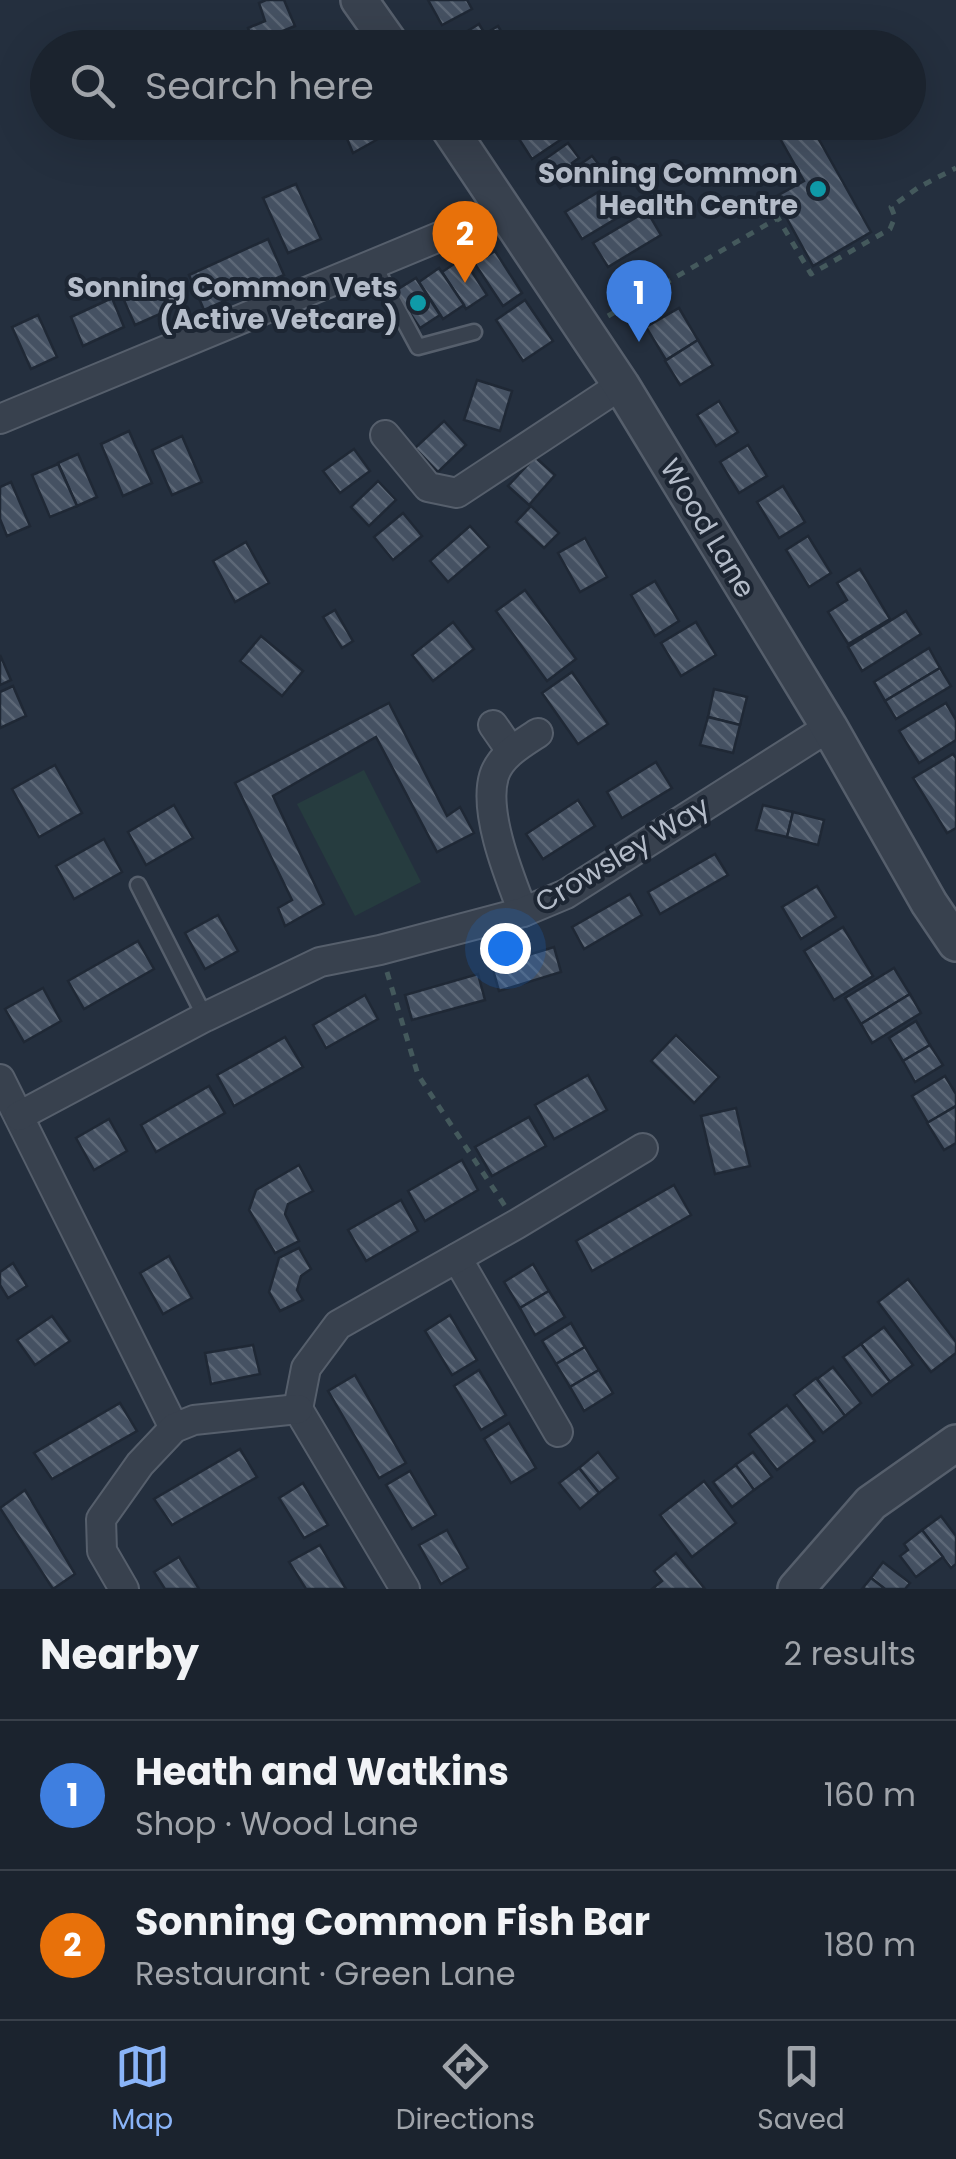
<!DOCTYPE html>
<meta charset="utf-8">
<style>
:root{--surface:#1b232e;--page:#242b36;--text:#f1f3f6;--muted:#a0a4aa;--line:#39404a;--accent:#8ab4f8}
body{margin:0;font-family:Poppins,sans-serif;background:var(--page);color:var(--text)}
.you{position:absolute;left:505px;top:948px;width:35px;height:35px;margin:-25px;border:8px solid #fff;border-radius:50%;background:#1a73e8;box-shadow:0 0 0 15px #1a73e833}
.badge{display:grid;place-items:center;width:65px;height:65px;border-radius:50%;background:var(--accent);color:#fff;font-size:32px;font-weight:700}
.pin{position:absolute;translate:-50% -82px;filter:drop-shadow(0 2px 5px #0008)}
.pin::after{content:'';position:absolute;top:52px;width:35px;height:30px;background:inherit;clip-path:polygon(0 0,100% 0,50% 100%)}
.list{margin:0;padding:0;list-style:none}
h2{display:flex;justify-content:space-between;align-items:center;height:130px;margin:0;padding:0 40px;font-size:42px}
h2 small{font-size:32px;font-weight:400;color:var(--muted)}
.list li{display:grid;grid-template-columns:65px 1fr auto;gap:30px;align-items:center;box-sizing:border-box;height:150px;padding:0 40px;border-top:2px solid var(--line)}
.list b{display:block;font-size:38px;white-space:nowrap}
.list p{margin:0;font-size:32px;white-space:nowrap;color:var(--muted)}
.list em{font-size:32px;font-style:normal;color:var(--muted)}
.icon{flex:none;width:55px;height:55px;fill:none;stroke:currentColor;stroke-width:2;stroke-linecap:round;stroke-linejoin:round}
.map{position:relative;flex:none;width:956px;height:1589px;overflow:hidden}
.search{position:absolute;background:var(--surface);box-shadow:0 10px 40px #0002;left:30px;right:30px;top:30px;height:110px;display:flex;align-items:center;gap:25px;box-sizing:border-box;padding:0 35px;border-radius:55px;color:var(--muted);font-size:38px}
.sheet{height:430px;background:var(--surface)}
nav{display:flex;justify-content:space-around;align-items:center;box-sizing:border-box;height:140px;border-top:2px solid var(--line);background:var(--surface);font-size:28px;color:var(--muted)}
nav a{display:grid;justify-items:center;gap:5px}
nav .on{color:var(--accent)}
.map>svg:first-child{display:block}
.grass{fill:#263c3f}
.building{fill:url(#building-back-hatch);stroke:#1f2835;stroke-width:2.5}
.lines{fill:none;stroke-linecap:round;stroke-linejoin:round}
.service-casing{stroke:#565f6c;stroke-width:19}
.minor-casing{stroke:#565f6c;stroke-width:32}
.tertiary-casing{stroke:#565f6c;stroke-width:40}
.path{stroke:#44595c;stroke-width:5;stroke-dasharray:8 8;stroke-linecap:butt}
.service{stroke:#38414e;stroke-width:14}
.minor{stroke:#38414e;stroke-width:28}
.tertiary{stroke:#38414e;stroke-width:35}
.culture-dot{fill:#0f9aa8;stroke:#1d2633;stroke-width:4}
.labels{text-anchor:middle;stroke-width:8;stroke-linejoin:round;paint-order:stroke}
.poi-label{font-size:28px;font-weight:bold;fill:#b4bcc9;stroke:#1d2633;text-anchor:end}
.street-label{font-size:28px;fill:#b4bcc9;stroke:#1d2633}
</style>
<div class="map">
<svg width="956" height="1589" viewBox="0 0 956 1589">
<defs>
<pattern id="building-back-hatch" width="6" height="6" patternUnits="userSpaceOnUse" patternTransform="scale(2.5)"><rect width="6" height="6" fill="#455162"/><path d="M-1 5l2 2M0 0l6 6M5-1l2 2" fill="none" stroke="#5d6877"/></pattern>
</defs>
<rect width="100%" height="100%" fill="#242f3e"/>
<polygon class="grass" points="364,770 421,882 355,916 297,804"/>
<g class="building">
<polygon points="266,0 284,0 295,26 253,43 248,28 265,21 259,3"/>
<polygon points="428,0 467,0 472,9 442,25"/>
<polygon points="479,24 485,34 498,26 510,46 457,48 453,40"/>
<polygon points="340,122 372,122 378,139 353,153"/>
<polygon points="508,122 587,122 532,159"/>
<polygon points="799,122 809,122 871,232 813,266 775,197 804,181 778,135"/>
<polygon points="568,143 579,158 572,163 575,168 592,156 600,166 580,180 577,175 560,188 541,162"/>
<polygon points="296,184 321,239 288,253 263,198"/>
<polygon points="600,191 617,218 582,239 565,212"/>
<polygon points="647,211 661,235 608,267 593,243"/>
<polygon points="268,239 284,275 204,310 189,275"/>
<polygon points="495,251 522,293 503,306 475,264"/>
<polygon points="463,258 487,295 466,309 442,272"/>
<polygon points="439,268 464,305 443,319 419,282"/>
<polygon points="416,278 440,315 420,328 395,291"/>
<polygon points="156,283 169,310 135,325 123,298"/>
<polygon points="112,298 124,327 83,346 71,317"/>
<polygon points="525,300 553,341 523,361 496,320"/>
<polygon points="679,308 698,340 666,360 646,327"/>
<polygon points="38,315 57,357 31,369 12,327"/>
<polygon points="698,340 713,365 680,385 665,361"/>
<polygon points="477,380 512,391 500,431 464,420"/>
<polygon points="719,401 738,432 716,446 697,415"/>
<polygon points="444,421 466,445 438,472 415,448"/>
<polygon points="129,431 152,483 123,496 101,444"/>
<polygon points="182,436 202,482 172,495 152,450"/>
<polygon points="748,445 767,476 739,493 720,462"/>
<polygon points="354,449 370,471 340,493 323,471"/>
<polygon points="78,454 97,497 77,506 58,463"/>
<polygon points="535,457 555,475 529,505 508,486"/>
<polygon points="58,464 77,506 50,517 32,475"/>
<polygon points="378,481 396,500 369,526 351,507"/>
<polygon points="11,482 30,526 7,536 0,519 0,487"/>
<polygon points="783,486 805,522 779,538 757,502"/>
<polygon points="531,506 559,533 544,548 516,522"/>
<polygon points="403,513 422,536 393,560 374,537"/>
<polygon points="470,526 489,547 448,582 430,561"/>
<polygon points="808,536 831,573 809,587 786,550"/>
<polygon points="585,538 607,577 580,592 558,553"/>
<polygon points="246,542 269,583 235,602 213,561"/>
<polygon points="860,569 890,619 848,644 828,612 847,600 837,583"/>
<polygon points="655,581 679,621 655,636 631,595"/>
<polygon points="525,590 576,659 547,681 496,611"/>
<polygon points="335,610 353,641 342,648 323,617"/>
<polygon points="906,611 921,634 862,671 848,647"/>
<polygon points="453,622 474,649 433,681 412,655"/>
<polygon points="696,622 716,655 681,676 661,643"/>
<polygon points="261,636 303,671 282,696 240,661"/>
<polygon points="929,648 940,668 885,701 874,682"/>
<polygon points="0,655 11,680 0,685"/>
<polygon points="940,668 951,686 896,719 885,701"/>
<polygon points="572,672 608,724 578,744 542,693"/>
<polygon points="13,686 26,716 0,728 0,692"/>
<polygon points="714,689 747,697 740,725 708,717"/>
<polygon points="389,703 447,816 460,807 474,833 437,852 376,737 273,796 324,904 285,926 278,908 292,900 235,783"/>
<polygon points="946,703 956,720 956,740 919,763 899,731"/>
<polygon points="708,717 740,725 733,753 700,745"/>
<polygon points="953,754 956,758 956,828 947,833 913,778"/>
<polygon points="656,762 672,788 622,818 607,792"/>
<polygon points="55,765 82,813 39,837 12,789"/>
<polygon points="578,800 595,826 543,859 526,834"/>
<polygon points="174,805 193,838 146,865 128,832"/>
<polygon points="763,805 793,812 787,837 756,830"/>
<polygon points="793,812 824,820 818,845 787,837"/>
<polygon points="104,839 122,872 74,899 56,866"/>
<polygon points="715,854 728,875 660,914 648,892"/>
<polygon points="817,886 836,917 801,939 782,907"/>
<polygon points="630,894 642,915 584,949 572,927"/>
<polygon points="218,915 238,951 205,969 185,933"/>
<polygon points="843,927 873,976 834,1000 804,951"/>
<polygon points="138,941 154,969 84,1009 68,981"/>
<polygon points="554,947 561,972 499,991 492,966"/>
<polygon points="894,968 910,994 861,1024 845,998"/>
<polygon points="478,974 485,1000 412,1020 405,995"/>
<polygon points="43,988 61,1021 24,1042 5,1009"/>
<polygon points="910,994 921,1013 872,1043 861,1024"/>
<polygon points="365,995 378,1019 326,1048 313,1025"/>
<polygon points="916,1021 930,1045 903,1061 889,1038"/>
<polygon points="676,1035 719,1077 694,1103 651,1061"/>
<polygon points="285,1037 303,1067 234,1106 217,1075"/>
<polygon points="930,1045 943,1065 915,1082 903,1061"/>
<polygon points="588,1075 607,1110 554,1139 535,1105"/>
<polygon points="945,1076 956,1094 956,1106 928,1123 912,1096"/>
<polygon points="209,1086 225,1113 156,1152 141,1125"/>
<polygon points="956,1106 956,1143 944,1150 927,1123"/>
<polygon points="736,1108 750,1166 715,1174 701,1116"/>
<polygon points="529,1117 546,1146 492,1176 475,1147"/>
<polygon points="109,1119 127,1151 94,1170 76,1138"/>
<polygon points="462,1160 478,1190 425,1221 408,1191"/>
<polygon points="299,1165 313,1191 288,1204 285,1214 299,1241 275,1253 249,1210 256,1190"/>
<polygon points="674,1185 691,1215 592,1271 576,1241"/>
<polygon points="401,1200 418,1231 366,1261 348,1230"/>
<polygon points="299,1248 311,1269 301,1276 297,1290 303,1300 280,1311 269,1292 279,1258"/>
<polygon points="169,1256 192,1298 163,1314 140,1273"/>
<polygon points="13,1263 27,1286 8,1298 0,1285 0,1272"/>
<polygon points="533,1264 549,1291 520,1308 504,1282"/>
<polygon points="908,1279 956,1342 956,1353 931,1372 878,1302"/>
<polygon points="549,1291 565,1317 535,1335 520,1308"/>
<polygon points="450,1315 477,1360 452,1375 425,1331"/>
<polygon points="52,1316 70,1341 35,1365 17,1340"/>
<polygon points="571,1323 585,1347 556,1364 542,1341"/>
<polygon points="884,1327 913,1365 890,1382 861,1344"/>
<polygon points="861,1344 890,1382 872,1396 843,1357"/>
<polygon points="253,1345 260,1374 211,1384 205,1353"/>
<polygon points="585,1347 599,1370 570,1387 556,1364"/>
<polygon points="833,1367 861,1403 845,1416 817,1379"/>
<polygon points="479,1370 506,1415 481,1430 454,1386"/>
<polygon points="599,1370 613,1393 584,1411 570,1387"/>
<polygon points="355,1375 406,1463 379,1478 328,1391"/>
<polygon points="816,1378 845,1416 823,1433 794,1395"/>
<polygon points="120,1403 137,1431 52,1479 34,1453"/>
<polygon points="787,1405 815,1441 777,1470 749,1434"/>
<polygon points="509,1423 536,1468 511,1483 484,1439"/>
<polygon points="240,1449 257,1477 172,1525 154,1499"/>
<polygon points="598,1452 618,1478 599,1493 579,1468"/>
<polygon points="753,1452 772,1477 754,1490 735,1465"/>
<polygon points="736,1465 754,1490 732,1507 713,1482"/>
<polygon points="579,1468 599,1493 580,1509 559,1483"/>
<polygon points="410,1471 436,1515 412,1529 386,1485"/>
<polygon points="704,1481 736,1523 692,1557 660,1515"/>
<polygon points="303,1483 328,1525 304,1538 279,1498"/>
<polygon points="25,1490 75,1574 53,1589 0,1508"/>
<polygon points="941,1516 956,1536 956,1564 951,1568 922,1530"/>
<polygon points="447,1530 468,1568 441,1584 419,1545"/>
<polygon points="922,1530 943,1557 916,1577 900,1556 908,1550 904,1544"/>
<polygon points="320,1545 346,1589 306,1589 289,1562"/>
<polygon points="676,1553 705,1589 652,1589 662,1581 654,1571"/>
<polygon points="179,1557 199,1589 165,1589 154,1572"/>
<polygon points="883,1562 910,1583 905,1589 885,1589 871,1578"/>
<polygon points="871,1578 885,1589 862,1589"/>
</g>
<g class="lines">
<defs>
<g id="service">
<polyline points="374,265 418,347 474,332"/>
<polyline points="138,885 205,1017"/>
</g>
<g id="minor">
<polyline points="0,419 504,210"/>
<polyline points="385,435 428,487 457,493 621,385"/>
<polyline points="493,725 511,751"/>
<path d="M523 912C510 878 483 813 494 776 500 756 521 744 538 733"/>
<polyline points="0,1079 174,1428"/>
<polyline points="19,1116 205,1017 320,962 380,950 523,912 566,894 829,727"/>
<polyline points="457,1258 558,1432"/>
<polyline points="298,1409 306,1368 338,1325 517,1224 643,1148"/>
<polyline points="298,1409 405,1589"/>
<polyline points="124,1589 102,1551 101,1519 140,1464 174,1428 194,1420 298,1409"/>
</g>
<g id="tertiary">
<polyline points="359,0 393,48"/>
<polyline points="445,122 621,385 829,727 929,903 956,943"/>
<polyline points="796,1589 871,1503 956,1443"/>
</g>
</defs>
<use href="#service" class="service-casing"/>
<use href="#minor" class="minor-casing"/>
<use href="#tertiary" class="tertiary-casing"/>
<g class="path">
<polyline points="608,316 778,218 811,274 890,229 895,217 891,207 919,187 956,168"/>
<polyline points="387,972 418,1075 505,1206"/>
</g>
<use href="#service" class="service"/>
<use href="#minor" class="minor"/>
<use href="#tertiary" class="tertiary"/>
</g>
<g class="culture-dot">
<circle cx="818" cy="189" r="10"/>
<circle cx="418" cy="303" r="10"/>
</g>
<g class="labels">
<g class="poi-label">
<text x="798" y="183">Sonning Common<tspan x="798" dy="32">Health Centre</tspan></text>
<text x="398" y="297">Sonning Common Vets<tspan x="398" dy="32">(Active Vetcare)</tspan></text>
</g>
<g class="street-label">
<text transform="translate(708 528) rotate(59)" y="10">Wood Lane</text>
<text transform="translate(622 854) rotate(-31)" y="10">Crowsley Way</text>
</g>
</g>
</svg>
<div class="you"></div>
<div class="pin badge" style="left:639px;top:342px;background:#3f7fe0">1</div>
<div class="pin badge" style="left:465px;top:283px;background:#e8710a">2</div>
<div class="search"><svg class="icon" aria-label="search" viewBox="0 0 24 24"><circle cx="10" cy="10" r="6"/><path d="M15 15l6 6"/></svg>Search here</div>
</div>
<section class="sheet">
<h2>Nearby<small>2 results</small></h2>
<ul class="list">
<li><span class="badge" style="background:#3f7fe0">1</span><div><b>Heath and Watkins</b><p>Shop · Wood Lane</p></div><em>160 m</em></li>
<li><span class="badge" style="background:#e8710a">2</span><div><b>Sonning Common Fish Bar</b><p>Restaurant · Green Lane</p></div><em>180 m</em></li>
</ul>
</section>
<nav>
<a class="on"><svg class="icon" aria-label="map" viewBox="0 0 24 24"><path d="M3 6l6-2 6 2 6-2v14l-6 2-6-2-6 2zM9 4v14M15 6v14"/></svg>Map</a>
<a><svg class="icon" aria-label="directions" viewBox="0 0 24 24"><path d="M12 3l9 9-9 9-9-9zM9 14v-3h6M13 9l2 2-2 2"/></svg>Directions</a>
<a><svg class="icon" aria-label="saved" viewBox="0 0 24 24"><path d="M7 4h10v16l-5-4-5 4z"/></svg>Saved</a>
</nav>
